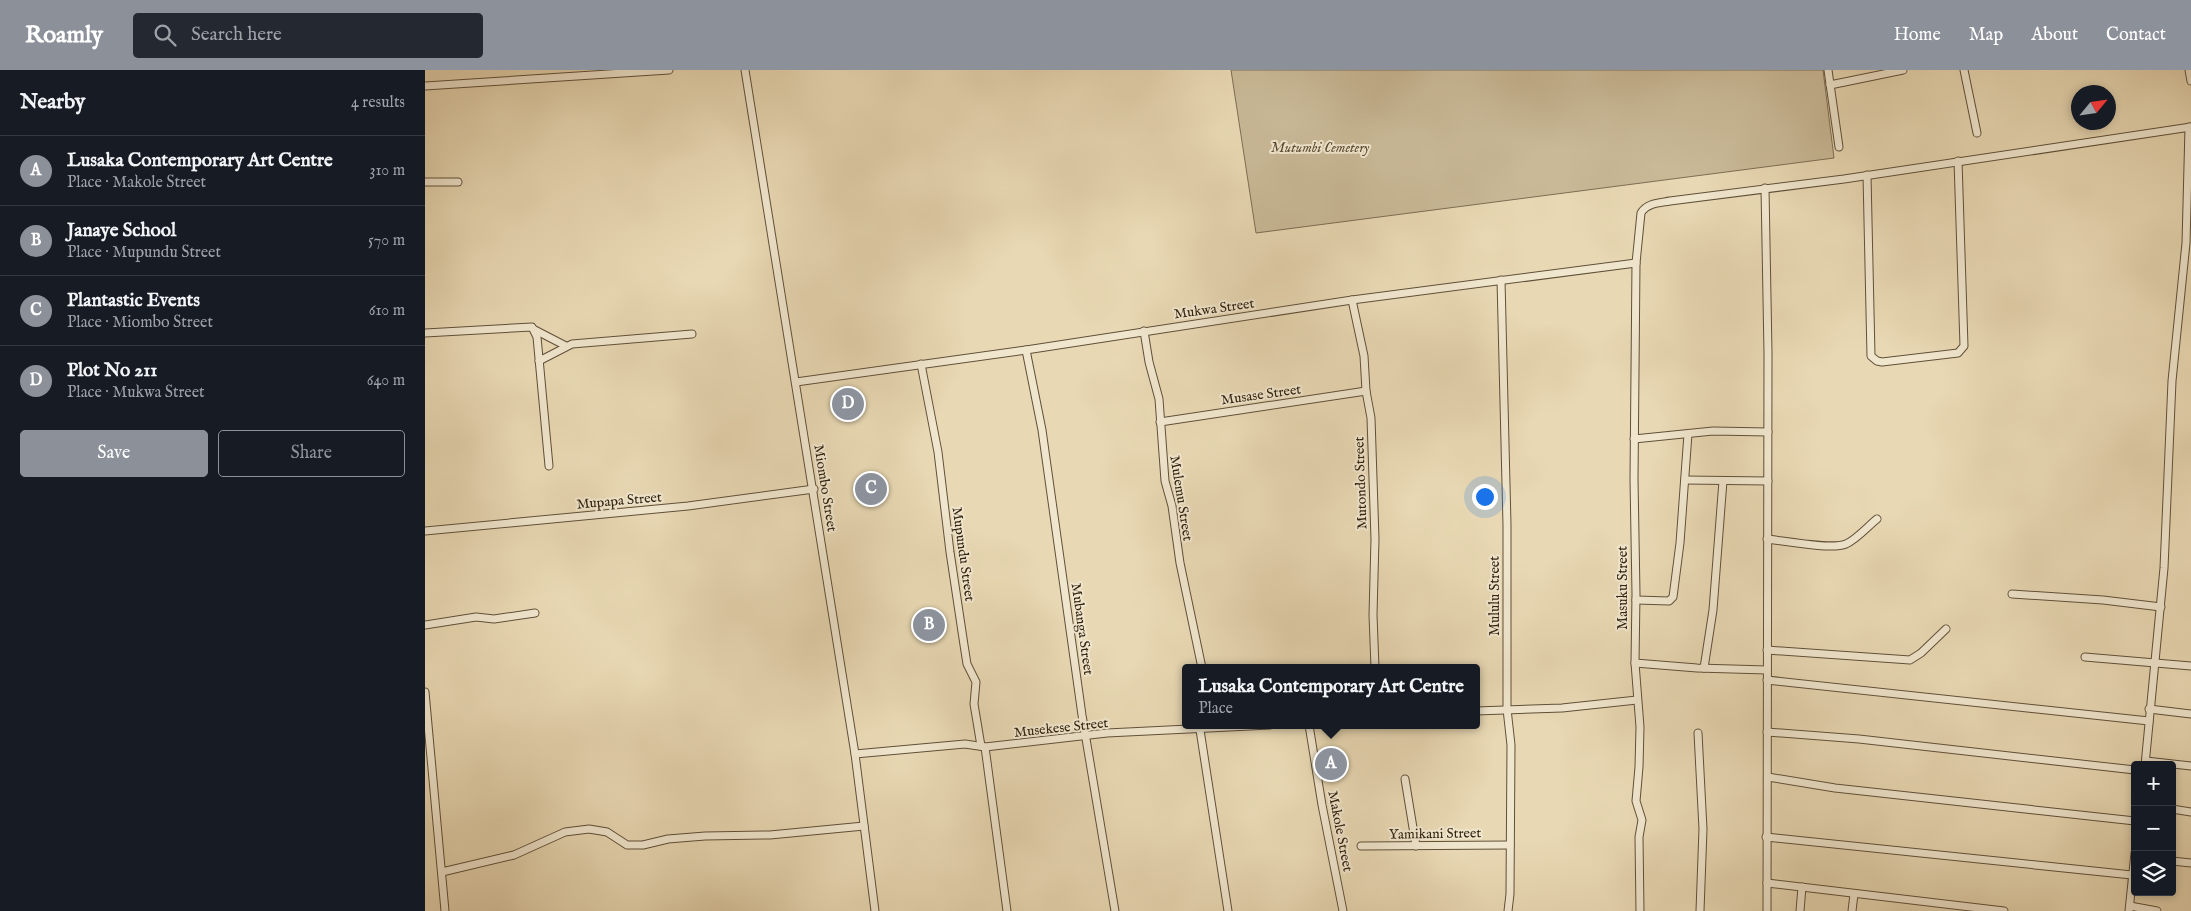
<!DOCTYPE html>
<meta charset="utf-8">
<style>
:root{--surface:#171b24;--page:#242831;--text:#f1f3f6;--muted:#9ea1a6;--line:#363941;--accent:#8c9099}
body{margin:0;font-family:"IM FELL English",serif;background:var(--page);color:var(--text)}
.controls{position:absolute;right:15px;bottom:15px;display:grid;overflow:hidden;border-radius:5px;box-shadow:0 2px 8px #0003}
.controls button{width:45px;height:45px;display:grid;place-items:center;padding:0;border:0;border-bottom:1px solid var(--line);background:var(--surface);color:var(--text);font:25px sans-serif}
.compass{position:absolute;left:1646px;top:15px;width:45px;height:45px;border-radius:50%;background:var(--surface);box-shadow:0 2px 8px #0003;rotate:61deg}
.you{position:absolute;left:1059px;top:426px;width:18px;height:18px;margin:-12px;border:4px solid #fff;border-radius:50%;background:#1a73e8;box-shadow:0 0 0 8px #1a73e833}
.badge{display:grid;place-items:center;width:32px;height:32px;border-radius:50%;background:var(--accent);color:#fff;font-size:16px;font-weight:700}
.pin{position:absolute;translate:-50% -50%;border:2px solid #fff;box-shadow:0 1px 5px #0006}
.popup{position:absolute;left:757px;top:594px;width:298px;height:65px;box-sizing:border-box;display:grid;place-content:center;border-radius:5px;background:var(--surface);filter:drop-shadow(0 1px 4px #0005);font-size:16px;white-space:nowrap;color:var(--muted)}
.popup b{font-size:19px;color:var(--text)}
.popup::after{content:'';position:absolute;left:50%;top:100%;margin-left:-10px;border:10px solid transparent;border-top-color:var(--surface)}
.list{margin:0;padding:0;list-style:none}
h2{display:flex;justify-content:space-between;align-items:center;height:65px;margin:0;padding:0 20px;font-size:21px}
h2 small{font-size:16px;font-weight:400;color:var(--muted)}
.list li{display:grid;grid-template-columns:32px 1fr auto;gap:15px;align-items:center;box-sizing:border-box;height:70px;padding:0 20px;border-top:1px solid var(--line)}
.list b{display:block;font-size:19px;white-space:nowrap}
.list p{margin:0;font-size:16px;white-space:nowrap;color:var(--muted)}
.list em{font-size:16px;font-style:normal;color:var(--muted)}
.actions{display:flex;gap:10px;padding:15px 20px}
.actions a{flex:1;padding:11px 0;border:1px solid var(--accent);border-radius:5px;text-align:center;font-size:18px;color:var(--accent)}
.actions .main{background:var(--accent);color:#fff}
.icon{flex:none;width:28px;height:28px;fill:none;stroke:currentColor;stroke-width:2;stroke-linecap:round;stroke-linejoin:round}
.map{position:relative;flex:none;width:1766px;height:841px;overflow:hidden}
header{display:flex;align-items:center;gap:30px;box-sizing:border-box;height:70px;padding:0 25px;background:var(--accent);color:#fff}
header strong{font-size:24px}
nav{display:flex;gap:28px;margin-inline-start:auto;font-size:18px}
.search{width:350px;height:45px;background:var(--page);display:flex;align-items:center;gap:12px;box-sizing:border-box;padding:0 18px;border-radius:5px;color:var(--muted);font-size:19px}
main{display:flex}
aside{flex:1;background:var(--surface)}
.map>svg:first-child{display:block}
.green{fill:#c9b997;stroke:#7e6e54}
.lines{fill:none;stroke-linecap:round;stroke-linejoin:round}
.minor-casing{stroke:#605039;stroke-width:9}
.minor{stroke:#f0e6ce;stroke-width:7}
.labels{text-anchor:middle;stroke-width:4;stroke-linejoin:round;paint-order:stroke}
.park-label{font-size:14px;font-style:italic;fill:#584832;stroke:#f0e6ce}
.street-label{font-size:14px;fill:#322310;stroke:#f0e6ce}
</style>
<header>
<strong>Roamly</strong>
<div class="search"><svg class="icon" aria-label="search" viewBox="0 0 24 24"><circle cx="10" cy="10" r="6"/><path d="M15 15l6 6"/></svg>Search here</div>
<nav><a>Home</a><a>Map</a><a>About</a><a>Contact</a></nav>
</header>
<main>
<aside>
<h2>Nearby<small>4 results</small></h2>
<ul class="list">
<li><span class="badge">A</span><div><b>Lusaka Contemporary Art Centre</b><p>Place · Makole Street</p></div><em>310 m</em></li>
<li><span class="badge">B</span><div><b>Janaye School</b><p>Place · Mupundu Street</p></div><em>570 m</em></li>
<li><span class="badge">C</span><div><b>Plantastic Events</b><p>Place · Miombo Street</p></div><em>610 m</em></li>
<li><span class="badge">D</span><div><b>Plot No 211</b><p>Place · Mukwa Street</p></div><em>640 m</em></li>
</ul>
<div class="actions"><a class="main">Save</a><a>Share</a></div>
</aside>
<div class="map">
<svg width="1766" height="841" viewBox="0 0 1766 841">
<rect width="100%" height="100%" fill="#e8d8b3"/>
<filter id="stains"><feTurbulence type="fractalNoise" baseFrequency=".004" numOctaves="4"/><feColorMatrix values="0 0 0 0 .2 0 0 0 0 .09 0 0 0 0 .02 0 0 0 .5 -.17"/></filter>
<radialGradient id="worn" r=".72"><stop offset=".6" stop-color="#630" stop-opacity="0"/><stop offset="1" stop-color="#630" stop-opacity=".3"/></radialGradient>
<polygon class="green" points="806,0 1398,0 1409,88 831,163"/>
<g class="lines">
<defs>
<g id="minor">
<polyline points="320,0 430,684 450,841"/>
<polyline points="1403,0 1414,77"/>
<polyline points="1539,0 1552,63"/>
<polyline points="1764,0 1766,11"/>
<polyline points="1405,15 1478,0"/>
<polyline points="0,16 244,0"/>
<polyline points="1442,105 1446,286 1452,291 1457,292 1533,283 1539,276 1533,91"/>
<polyline points="0,112 33,112"/>
<polyline points="1340,118 1343,283 1342,841"/>
<polyline points="1076,210 1082,455 1082,639 1086,675 1085,824 1083,841"/>
<polyline points="927,230 939,286 941,321 946,348 950,469 948,545 950,598"/>
<polyline points="110,260 141,276"/>
<polyline points="719,261 724,292 734,329 740,411 747,436 755,493 777,598"/>
<polyline points="0,263 107,257 112,267 124,396"/>
<polyline points="601,280 617,360 657,645 690,841"/>
<polyline points="114,291 147,274 267,264"/>
<polyline points="496,294 513,382 525,482 539,575 542,594 551,612 549,634 556,676"/>
<polyline points="371,312 601,280 927,230 1211,193"/>
<polyline points="735,352 941,321"/>
<polyline points="1209,369 1288,361 1343,362"/>
<polyline points="1260,410 1343,411"/>
<polyline points="0,461 263,436 389,419"/>
<path d="M1342 469C1360 471 1406 480 1421 474 1432 469 1442 457 1452 449"/>
<polyline points="1587,524 1678,530 1736,537"/>
<polyline points="1211,530 1244,531 1248,527 1255,473 1263,364"/>
<polyline points="0,555 51,547 69,549 110,543"/>
<polyline points="1342,580 1485,590 1496,583 1521,559"/>
<polyline points="1660,587 1766,596"/>
<polyline points="1210,593 1272,598 1342,600"/>
<polyline points="1279,598 1288,540 1298,411"/>
<polyline points="1342,610 1724,651"/>
<polyline points="0,622 20,841"/>
<polyline points="1724,639 1766,644"/>
<polyline points="1051,641 1137,638 1212,630"/>
<polyline points="884,655 897,735 918,841"/>
<polyline points="775,660 803,841"/>
<polyline points="1342,662 1434,669 1710,700"/>
<polyline points="1273,663 1278,759 1275,841"/>
<polyline points="560,677 582,841"/>
<polyline points="430,684 540,674 560,677 682,663 845,655"/>
<polyline points="1721,691 1766,696"/>
<polyline points="1720,695 1739,498 1747,311 1761,173 1764,57"/>
<polyline points="1343,707 1410,718 1710,751"/>
<polyline points="980,709 991,776"/>
<polyline points="1747,739 1766,742"/>
<polyline points="1341,767 1707,805"/>
<polyline points="936,776 1085,775"/>
<polyline points="1747,791 1766,793"/>
<polyline points="17,802 89,785 140,762 164,759 182,762 202,775 218,775 243,769 280,766 345,765 439,756"/>
<polyline points="1342,813 1579,841"/>
<polyline points="1705,836 1732,841"/>
<path d="M1215 841 1214 767 1217 750 1211 731 1214 697 1215 657 1210 593 1211 524 1209 409 1211 193 1216 143C1222 133 1234 133 1245 131L1419 109 1766 57"/>
<polyline points="1375,841 1377,817"/>
<polyline points="1427,841 1429,824"/>
<polyline points="1704,841 1710,783"/>
</g>
</defs>
<use href="#minor" class="minor-casing"/>
<use href="#minor" class="minor"/>
</g>
<g class="labels">
<g class="park-label">
<text x="895" y="82">Mutumbi Cemetery</text>
</g>
<g class="street-label">
<text transform="translate(789 238) rotate(-8)" y="5">Mukwa Street</text>
<text transform="translate(836 324) rotate(-8)" y="5">Musase Street</text>
<text transform="translate(935 413) rotate(-92)" y="5">Mutondo Street</text>
<text transform="translate(401 418) rotate(81)" y="5">Miombo Street</text>
<text transform="translate(757 428) rotate(81)" y="5">Mulemu Street</text>
<text transform="translate(194 430) rotate(-5)" y="5">Mupapa Street</text>
<text transform="translate(539 484) rotate(82)" y="5">Mupundu Street</text>
<text transform="translate(1197 518) rotate(-90)" y="5">Masuku Street</text>
<text transform="translate(1069 526) rotate(-90)" y="5">Mululu Street</text>
<text transform="translate(658 559) rotate(82)" y="5">Mubanga Street</text>
<text transform="translate(636 657) rotate(-6)" y="5">Musekese Street</text>
<text transform="translate(916 761) rotate(79)" y="5">Makole Street</text>
<text transform="translate(1010 763) rotate(-1)" y="5">Yamikani Street</text>
</g>
</g>
<rect width="100%" height="100%" filter="url(#stains)"/>
<rect width="100%" height="100%" fill="url(#worn)"/>
</svg>
<div class="controls">
<button>+</button>
<button>−</button>
<button><svg class="icon" aria-label="layers" viewBox="0 0 24 24"><path d="M12 4l9 5-9 5-9-5zM3 14l9 5 9-5"/></svg></button>
</div>
<svg class="compass" viewBox="-18 -18 36 36"><path d="M0-13l5 13h-10z" fill="#e53935"/><path d="M0 13l5-13h-10z" fill="#9ea1a6"/></svg>
<div class="you"></div>
<div class="pin badge" style="left:906px;top:694px">A</div>
<div class="popup"><b>Lusaka Contemporary Art Centre</b>Place</div>
<div class="pin badge" style="left:504px;top:555px">B</div>
<div class="pin badge" style="left:446px;top:419px">C</div>
<div class="pin badge" style="left:423px;top:334px">D</div>
</div>
</main>
